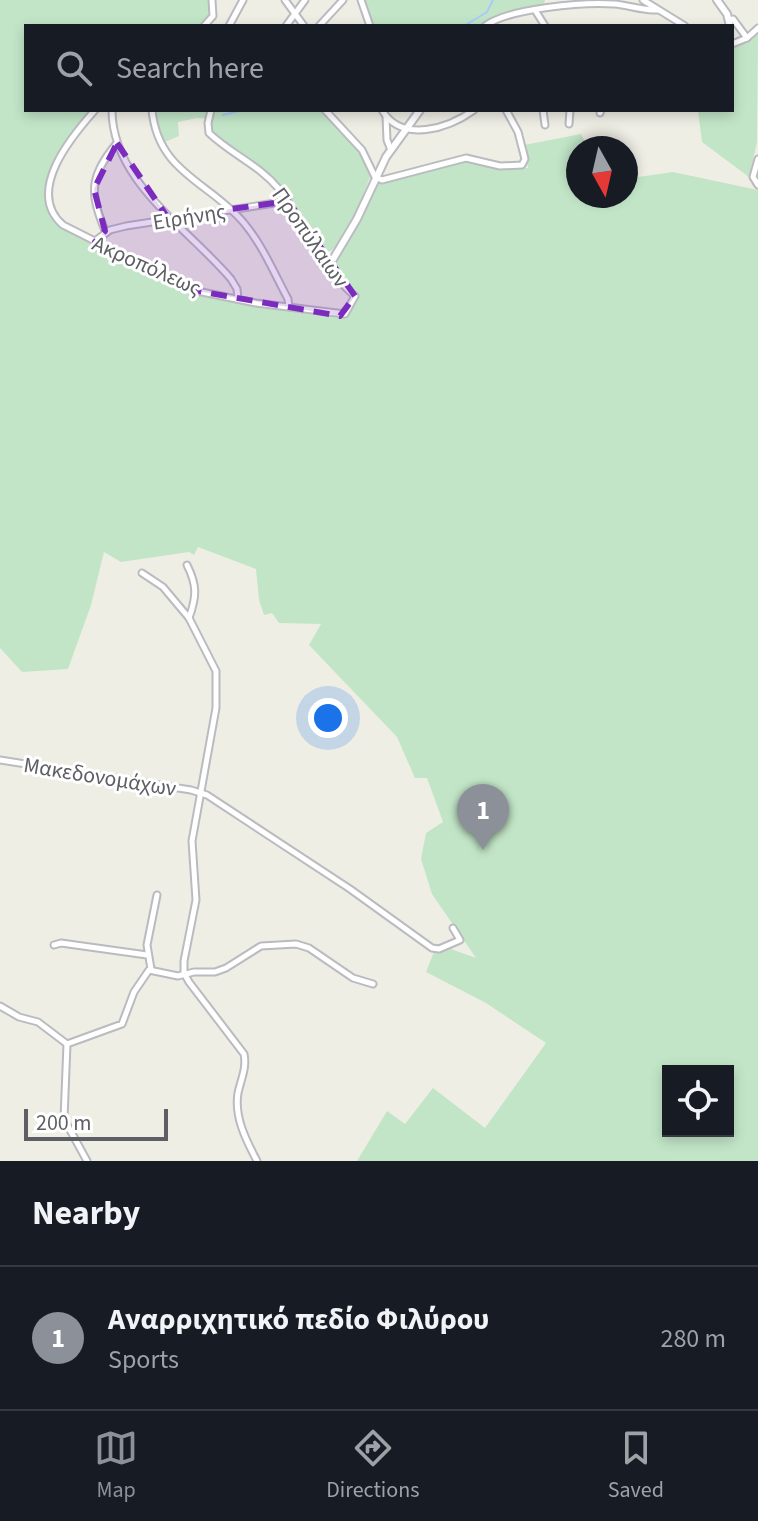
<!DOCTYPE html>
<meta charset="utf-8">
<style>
:root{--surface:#171b24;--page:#242831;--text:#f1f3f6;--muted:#9ea1a6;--line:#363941;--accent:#8c9099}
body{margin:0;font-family:"Source Sans 3",sans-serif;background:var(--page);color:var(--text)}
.controls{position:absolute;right:24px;bottom:24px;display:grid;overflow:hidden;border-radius:0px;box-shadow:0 4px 12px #0003}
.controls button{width:72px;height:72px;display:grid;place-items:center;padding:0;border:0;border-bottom:2px solid var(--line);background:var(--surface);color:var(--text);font:40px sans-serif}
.compass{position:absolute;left:566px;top:136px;width:72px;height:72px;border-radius:50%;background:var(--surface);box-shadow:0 4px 12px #0003;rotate:172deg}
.scale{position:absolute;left:24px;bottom:20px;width:144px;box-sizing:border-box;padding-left:8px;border:4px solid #5d5f65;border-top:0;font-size:22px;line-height:28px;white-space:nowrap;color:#5d5f65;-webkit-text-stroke:6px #fff;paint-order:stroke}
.you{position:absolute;left:328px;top:718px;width:28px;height:28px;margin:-20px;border:6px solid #fff;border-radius:50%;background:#1a73e8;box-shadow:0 0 0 12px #1a73e833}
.badge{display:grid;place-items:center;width:52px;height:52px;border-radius:50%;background:var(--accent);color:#fff;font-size:26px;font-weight:700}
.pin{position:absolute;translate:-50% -66px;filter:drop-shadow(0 2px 4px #0008)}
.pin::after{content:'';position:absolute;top:42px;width:28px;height:24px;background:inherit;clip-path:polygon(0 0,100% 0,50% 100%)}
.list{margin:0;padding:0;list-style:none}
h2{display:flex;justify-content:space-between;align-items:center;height:104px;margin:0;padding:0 32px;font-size:34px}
h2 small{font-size:26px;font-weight:400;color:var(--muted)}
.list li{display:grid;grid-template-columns:52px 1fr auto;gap:24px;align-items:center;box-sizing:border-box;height:144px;padding:0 32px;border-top:2px solid var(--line)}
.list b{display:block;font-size:30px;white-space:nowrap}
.list p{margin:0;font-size:26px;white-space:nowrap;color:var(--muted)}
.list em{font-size:26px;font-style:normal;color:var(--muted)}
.icon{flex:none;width:44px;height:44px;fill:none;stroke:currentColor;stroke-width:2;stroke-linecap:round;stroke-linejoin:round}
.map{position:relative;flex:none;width:758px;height:1161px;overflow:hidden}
.search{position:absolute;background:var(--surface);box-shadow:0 4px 12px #0003;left:24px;right:24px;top:24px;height:88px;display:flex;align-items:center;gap:20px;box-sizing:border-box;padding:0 28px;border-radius:0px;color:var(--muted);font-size:30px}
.sheet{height:248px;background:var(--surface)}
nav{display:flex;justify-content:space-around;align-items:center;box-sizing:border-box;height:112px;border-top:2px solid var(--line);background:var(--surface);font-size:22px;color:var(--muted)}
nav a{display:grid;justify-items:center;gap:4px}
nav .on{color:var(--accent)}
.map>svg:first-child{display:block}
.green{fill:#c2e5c7;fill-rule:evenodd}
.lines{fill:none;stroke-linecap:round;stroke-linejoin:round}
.stream{stroke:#a8cbfc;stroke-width:2}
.street-casing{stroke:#babbc0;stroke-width:9}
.secondary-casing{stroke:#babcc2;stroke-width:10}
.street{stroke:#fff;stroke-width:5}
.secondary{stroke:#fff;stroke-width:6}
.marked{fill:#7b2cbf;fill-opacity:0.2;stroke:#7b2cbf;stroke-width:6;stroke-dasharray:16 10;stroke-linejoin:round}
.labels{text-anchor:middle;stroke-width:6;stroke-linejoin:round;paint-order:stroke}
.street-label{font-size:22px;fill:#5d5f65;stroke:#fff}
</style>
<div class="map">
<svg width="758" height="1161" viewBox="0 0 758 1161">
<rect width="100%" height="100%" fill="#efeee5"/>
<g class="green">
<path d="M0 0H210C212 15 210 20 196 26H26V110H91C79 121 73 132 64 146 43 183 34 206 73 234L188 292 255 306 347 318 358 296 341 278 335 265 359 224 375 184 460 162 471 161 500 168H528L524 145 581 134 588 148H578V196H626V190L638 177 673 172 758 190V1161H357L387 1111 405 1124 433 1088 485 1128 546 1043 486 1003 426 972 437 944 476 958 432 894 421 859 426 833 443 822 427 778H415L397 737 309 645 321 624 279 623 272 613 264 615 259 600 256 569 198 547 194 555 189 552 121 562 104 552 91 605 68 669 22 672 0 648ZM668 1071H728V1131H668Z"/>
<polygon points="365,0 545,0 544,5 498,15 482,26 373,26"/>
<polygon points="758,31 757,142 749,177 702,142 698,110 732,110 732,46"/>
<path d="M156 110H320C343 127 361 151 370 177L358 208 334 248 331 251H323L295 203 275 180 239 151 213 135 210 130V119L197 118 178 122 179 136 165 142 156 121Z"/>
</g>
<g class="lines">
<g class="stream">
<polyline points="464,26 487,12 493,0"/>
<polyline points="223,115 244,110"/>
</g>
<defs>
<g id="street">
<polyline points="285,0 304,26"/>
<polyline points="361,0 370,26"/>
<polyline points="643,0 685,26"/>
<polyline points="535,10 545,26"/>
<polyline points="729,20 733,19 747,38"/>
<polyline points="204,26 213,16 212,0"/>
<polyline points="229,26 243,0"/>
<polyline points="286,26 305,0"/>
<polyline points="319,26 343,0"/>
<path d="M485 26C509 8 584 2 614 4 629 5 643 11 658 10"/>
<polyline points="732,44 747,38 758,28"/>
<path d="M95 110C71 137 25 192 63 225L192 290 256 303 345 314 355 296C321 268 306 222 278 188 259 165 231 154 209 133L208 123 211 110"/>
<path d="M112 110C112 182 189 229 231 279L237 289 238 299"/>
<path d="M152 110C158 173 210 182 244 223 263 246 274 273 288 299L289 307"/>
<polyline points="325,110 362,150 375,177 382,180 466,158 500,166 522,165 525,159 518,132 506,110"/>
<path d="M382 110C402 144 449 128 474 110"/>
<polyline points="543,110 545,125"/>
<polyline points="600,113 601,110"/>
<polyline points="386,117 387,140 391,150"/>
<polyline points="569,124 570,110"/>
<polyline points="758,159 753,177 758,185"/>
<path d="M106 233C90 194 88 177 117 143"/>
<polyline points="95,241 110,230 126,226 288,201"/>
<path d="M187 565C197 585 197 596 189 618"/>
<path d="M142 573 163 587 189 618 216 671V708L192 841 196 900 184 961V973L189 982 244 1054C247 1068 241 1079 238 1093 234 1117 246 1140 257 1161"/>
<polyline points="0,760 191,790 207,795 350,889 432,948 439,949 460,940 453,928"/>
<polyline points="54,945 61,943 147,955"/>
<polyline points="151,969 147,945 157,895"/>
<polyline points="0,1006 19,1017 38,1022 67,1044 122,1024 134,992 149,970 178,976 194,972 215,972 226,968 261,946 296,944 309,948 353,978 373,984"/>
<polyline points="67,1044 64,1119 87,1161"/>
</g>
<g id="secondary">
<polyline points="717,0 727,14 730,26"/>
<polyline points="329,266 357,219 386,157 420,110"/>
</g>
</defs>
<use href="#street" class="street-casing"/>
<use href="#secondary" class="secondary-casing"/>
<use href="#street" class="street"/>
<use href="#secondary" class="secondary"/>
</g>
<path class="marked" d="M117 143 168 218 288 201 355 296 340 316 192 290 95 242 105 231 94 189Z"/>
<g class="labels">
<g class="street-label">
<text transform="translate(189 216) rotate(-9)" y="8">Ειρήνης</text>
<text transform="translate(311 237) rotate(55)" y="8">Προπύλαιων</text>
<text transform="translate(147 265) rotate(24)" y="8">Ακροπόλεως</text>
<text transform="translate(100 776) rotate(9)" y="8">Μακεδονομάχων</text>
</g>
</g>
</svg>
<div class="controls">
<button><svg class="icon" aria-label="locate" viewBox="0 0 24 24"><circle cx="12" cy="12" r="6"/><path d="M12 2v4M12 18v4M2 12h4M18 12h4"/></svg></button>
</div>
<svg class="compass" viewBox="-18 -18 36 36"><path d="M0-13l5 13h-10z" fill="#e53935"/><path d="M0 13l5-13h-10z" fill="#9ea1a6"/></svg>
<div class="scale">200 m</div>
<div class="you"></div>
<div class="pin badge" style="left:483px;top:850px">1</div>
<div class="search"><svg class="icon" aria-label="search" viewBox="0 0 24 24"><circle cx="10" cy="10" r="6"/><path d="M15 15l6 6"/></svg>Search here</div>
</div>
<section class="sheet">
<h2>Nearby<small></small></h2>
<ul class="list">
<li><span class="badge">1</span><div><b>Αναρριχητικό πεδίο Φιλύρου</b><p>Sports</p></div><em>280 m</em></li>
</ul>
</section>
<nav>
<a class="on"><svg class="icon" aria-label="map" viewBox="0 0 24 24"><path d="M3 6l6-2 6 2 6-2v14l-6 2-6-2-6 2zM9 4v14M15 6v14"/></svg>Map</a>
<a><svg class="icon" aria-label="directions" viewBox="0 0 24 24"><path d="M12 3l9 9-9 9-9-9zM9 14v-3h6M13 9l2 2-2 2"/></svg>Directions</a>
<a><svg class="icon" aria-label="saved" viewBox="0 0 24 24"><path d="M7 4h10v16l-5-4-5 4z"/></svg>Saved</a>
</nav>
